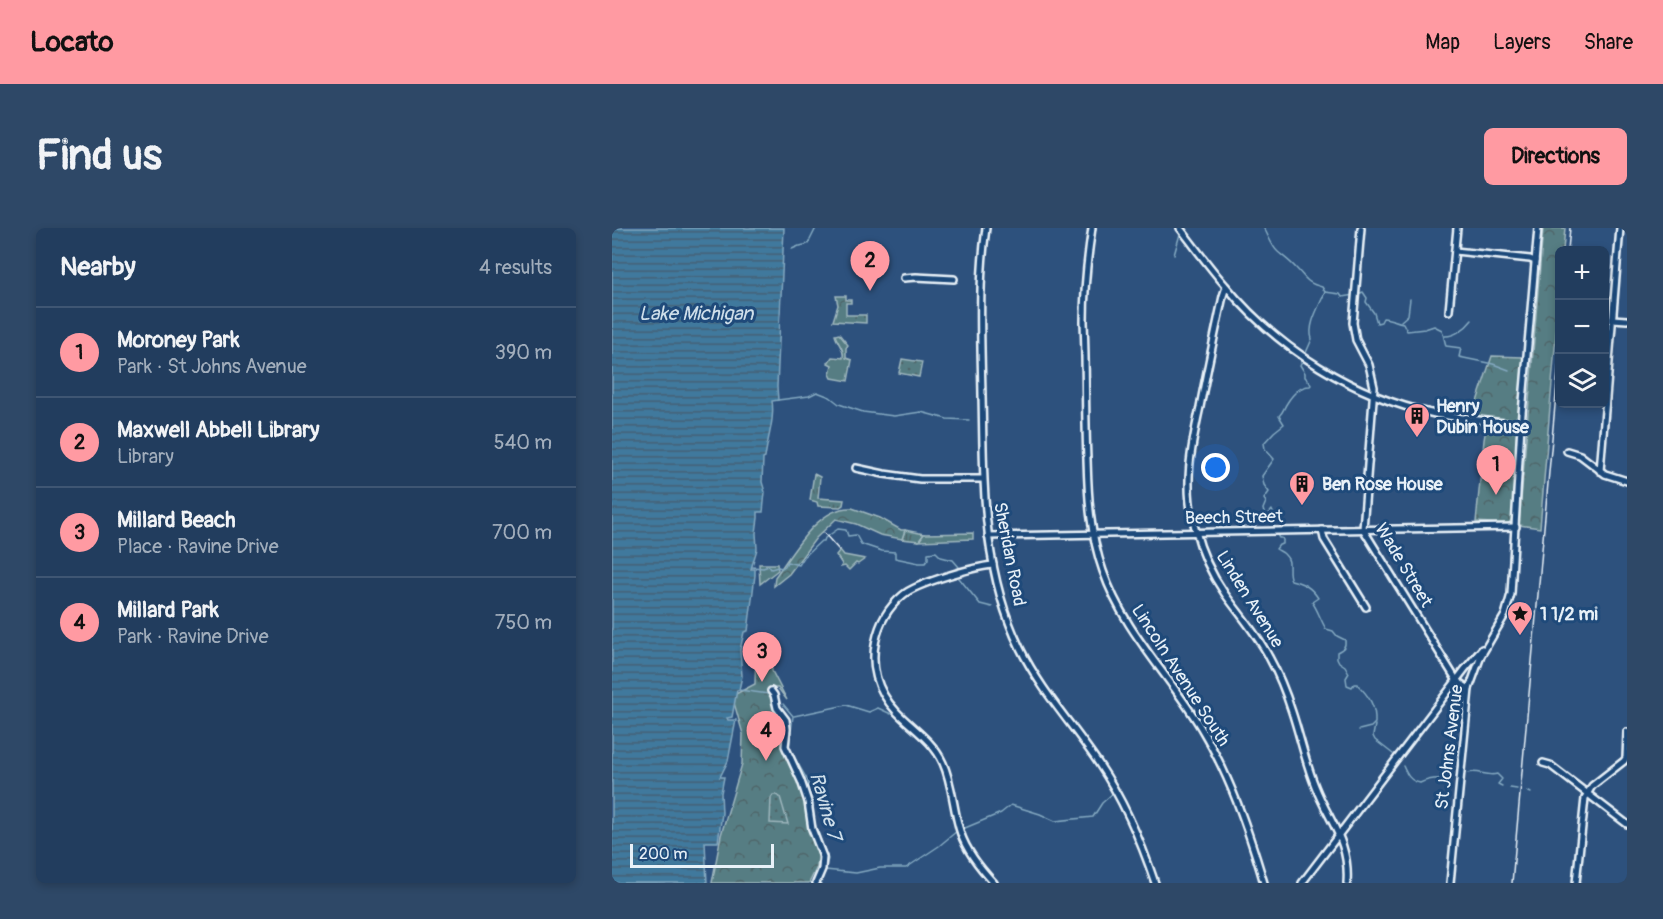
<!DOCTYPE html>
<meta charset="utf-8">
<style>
:root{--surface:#223d5e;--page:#2e4867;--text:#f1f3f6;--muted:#a2aebc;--line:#3f5673;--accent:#ff9aa2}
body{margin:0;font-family:Pangolin,sans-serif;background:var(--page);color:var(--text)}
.controls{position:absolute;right:18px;top:18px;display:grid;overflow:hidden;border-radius:9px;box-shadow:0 3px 9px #0003}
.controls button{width:54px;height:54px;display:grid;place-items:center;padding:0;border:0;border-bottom:2px solid var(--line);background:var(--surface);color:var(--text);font:30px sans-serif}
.scale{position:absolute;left:18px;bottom:15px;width:144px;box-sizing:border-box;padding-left:6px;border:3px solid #e8f1f8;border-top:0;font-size:16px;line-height:21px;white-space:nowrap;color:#e8f1f8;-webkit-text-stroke:4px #1f4a7a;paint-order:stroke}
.you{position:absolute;left:604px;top:240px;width:21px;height:21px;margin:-15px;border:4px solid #fff;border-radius:50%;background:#1a73e8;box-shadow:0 0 0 9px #1a73e833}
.badge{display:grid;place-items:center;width:39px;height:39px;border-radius:50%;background:var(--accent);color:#111;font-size:20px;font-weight:700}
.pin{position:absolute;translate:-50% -50px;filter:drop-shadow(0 2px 3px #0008)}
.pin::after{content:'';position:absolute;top:32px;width:21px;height:18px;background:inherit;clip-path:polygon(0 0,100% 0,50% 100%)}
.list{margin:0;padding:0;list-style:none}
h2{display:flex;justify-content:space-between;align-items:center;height:78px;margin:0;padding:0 24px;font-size:26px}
h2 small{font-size:20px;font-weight:400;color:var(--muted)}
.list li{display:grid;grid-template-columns:39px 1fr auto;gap:18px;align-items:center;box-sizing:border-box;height:90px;padding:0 24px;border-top:2px solid var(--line)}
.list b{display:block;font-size:22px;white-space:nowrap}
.list p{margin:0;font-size:20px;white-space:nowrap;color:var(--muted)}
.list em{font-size:20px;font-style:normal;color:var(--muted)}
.icon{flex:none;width:33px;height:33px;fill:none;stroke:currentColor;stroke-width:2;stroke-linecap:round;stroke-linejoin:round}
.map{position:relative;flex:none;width:1015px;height:655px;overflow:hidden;border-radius:9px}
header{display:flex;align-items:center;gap:36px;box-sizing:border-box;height:84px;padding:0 30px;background:var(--accent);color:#111}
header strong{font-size:28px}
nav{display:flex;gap:33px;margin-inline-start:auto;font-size:21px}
.intro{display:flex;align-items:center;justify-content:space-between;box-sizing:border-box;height:144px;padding:0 36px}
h1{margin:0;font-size:42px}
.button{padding:15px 27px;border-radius:9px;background:var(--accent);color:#111;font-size:21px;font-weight:700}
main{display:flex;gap:36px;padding:0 36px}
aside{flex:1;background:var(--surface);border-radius:9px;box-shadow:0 3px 9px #0003}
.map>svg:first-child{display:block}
.grass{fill:url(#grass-tufts);stroke:#9fb7be;stroke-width:1.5}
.forest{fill:url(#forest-crowns);stroke:#9fb7be;stroke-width:1.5}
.garden{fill:url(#garden-dots);stroke:#9fb7be;stroke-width:1.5}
.water{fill:url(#water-rules);stroke:#84a9c1;stroke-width:1.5}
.pier{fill:#2d517d}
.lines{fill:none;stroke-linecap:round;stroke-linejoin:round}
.stream{stroke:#84a9c1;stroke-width:1.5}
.minor-casing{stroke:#e8f1f8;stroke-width:10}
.minor{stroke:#1f4a7a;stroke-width:5}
.rail{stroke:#e8f1f8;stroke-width:1.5}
.labels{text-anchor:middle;stroke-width:6;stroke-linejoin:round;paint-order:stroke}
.poi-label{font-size:18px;font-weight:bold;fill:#e8f1f8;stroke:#1f4a7a;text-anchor:start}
.street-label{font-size:18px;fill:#e8f1f8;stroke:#1f4a7a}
.water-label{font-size:20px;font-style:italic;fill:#cfdfea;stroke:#1f4a7a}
</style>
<header>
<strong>Locato</strong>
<nav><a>Map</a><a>Layers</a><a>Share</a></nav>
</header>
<div class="intro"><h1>Find us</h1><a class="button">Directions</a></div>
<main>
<aside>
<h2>Nearby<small>4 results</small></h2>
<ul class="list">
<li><span class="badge">1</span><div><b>Moroney Park</b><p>Park · St Johns Avenue</p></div><em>390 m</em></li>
<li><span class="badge">2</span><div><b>Maxwell Abbell Library</b><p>Library</p></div><em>540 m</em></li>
<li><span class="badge">3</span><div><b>Millard Beach</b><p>Place · Ravine Drive</p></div><em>700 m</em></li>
<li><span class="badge">4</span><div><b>Millard Park</b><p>Park · Ravine Drive</p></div><em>750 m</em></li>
</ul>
</aside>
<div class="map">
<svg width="1015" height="655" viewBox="0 0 1015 655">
<defs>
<pattern id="grass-tufts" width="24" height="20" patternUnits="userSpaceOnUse" patternTransform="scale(1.5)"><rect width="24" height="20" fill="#567d83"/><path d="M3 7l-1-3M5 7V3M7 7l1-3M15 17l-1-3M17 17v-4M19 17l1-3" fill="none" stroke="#4f6569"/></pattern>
<pattern id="forest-crowns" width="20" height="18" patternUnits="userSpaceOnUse" patternTransform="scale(1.5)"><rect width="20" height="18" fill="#567d83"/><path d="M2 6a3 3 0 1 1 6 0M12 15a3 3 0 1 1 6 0" fill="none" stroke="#4f6569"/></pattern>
<pattern id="garden-dots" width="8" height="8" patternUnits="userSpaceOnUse" patternTransform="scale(1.5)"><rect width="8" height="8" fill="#567d83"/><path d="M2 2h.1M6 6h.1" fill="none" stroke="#4f6569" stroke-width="1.8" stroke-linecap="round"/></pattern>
<pattern id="water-rules" width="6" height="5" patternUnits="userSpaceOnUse" patternTransform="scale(1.5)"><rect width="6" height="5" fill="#41799d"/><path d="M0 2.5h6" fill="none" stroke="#446074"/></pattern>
</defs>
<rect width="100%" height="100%" fill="#2d517d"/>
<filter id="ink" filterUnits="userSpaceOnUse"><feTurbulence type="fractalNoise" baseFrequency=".0167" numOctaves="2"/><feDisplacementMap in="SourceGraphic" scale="12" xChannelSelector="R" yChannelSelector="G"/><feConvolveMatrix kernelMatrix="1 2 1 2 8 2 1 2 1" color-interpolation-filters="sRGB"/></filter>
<g filter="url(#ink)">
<g class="grass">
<path d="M227 106 236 117 234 120V130L240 132 236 153 220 150 218 146 220 137 216 135 220 129 231 130C233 121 225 115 223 107Z"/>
<polygon points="202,246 208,249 206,270 232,272 231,277 228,279 206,278 205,274 198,272"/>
<polygon points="293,302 312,306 307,313 290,311"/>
<polygon points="228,322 232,327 253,331 246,336 244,335 237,342 233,338 229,339 230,336 224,327"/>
</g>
<g class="forest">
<polygon points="931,0 953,0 951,22 948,22 947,70 928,300 907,297"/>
<polygon points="224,68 234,68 234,72 239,72 239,75 234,75 234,87 254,87 254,95 221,93 226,77"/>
<path d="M880 128 911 129 906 188C895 197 873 191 860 189Z"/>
<path d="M880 197C888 197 900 195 905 203L901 289 897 295 894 296 864 294 872 212 874 200Z"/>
<path d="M240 280 268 290 289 302H293L290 311 268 307 244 296 224 291 204 310 177 346 162 358 163 349C181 325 206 278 240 280Z"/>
<polygon points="361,305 361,311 307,313 312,306"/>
<polygon points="147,336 165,336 166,342 148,356"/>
<polygon points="144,415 158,416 160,443 175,472 166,460 161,460 159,474 168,489 166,510 177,530 190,564 206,628 205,639 197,655 100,655 109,607 130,536 131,506 120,468 143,456"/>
</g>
<g class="garden">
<polygon points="290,131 310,134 307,149 287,145"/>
<polygon points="161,567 164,567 168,569 176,596 158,595 159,570"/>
</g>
<path class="water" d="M0 0H172L165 159 166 172 160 173C163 191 155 212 153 230L151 231 150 254 153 264 151 284H146V290L144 305 145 321 139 341H143V347L136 403 132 404 128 422 130 448 127 462H125L120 489 115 490 116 492H124L116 533 108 549H112L109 565 110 585 106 614H93L95 655H0Z"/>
<polygon class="pier" points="175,0 172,77 170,109 169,145 168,156 169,113 168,96"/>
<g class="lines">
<g class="stream">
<path d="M652 0C656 7 660 19 666 24 672 29 679 34 684 40 694 50 694 55 710 59L713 64 728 66 730 69 742 67"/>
<polyline points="188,18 196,16 204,0"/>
<polyline points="180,21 187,18"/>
<polyline points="562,27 568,6"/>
<path d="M746 66 751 64 755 70 754 74 762 85 765 95 769 94 771 90C778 90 784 94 791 95L795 103 813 101 822 98 830 102 834 118 849 120 847 129 881 136 897 142"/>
<polyline points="789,93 796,87 798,71"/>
<path d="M832 108C842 109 854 100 860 92"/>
<path d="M693 127 700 111C695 97 708 77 713 64"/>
<polyline points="166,172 197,168 205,164 218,169 227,176 251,184 282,188 309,184 335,191 357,192"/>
<path d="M663 301C661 294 664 289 660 282L656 287 652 285 651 281 654 274 652 271 657 264 652 257 650 248 662 231 653 221 652 215 662 204 672 196 667 188C672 183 671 181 675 175 680 167 688 158 698 158L699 157 697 153 693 149V145L688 137 691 131"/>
<path d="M664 305 667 310H670L671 312V316L667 317 664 321C667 323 671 324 673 327 681 334 674 343 679 352 691 355 699 359 706 370L700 374C706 382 708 391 714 401L721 403 725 408 733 412C734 419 731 421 725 424V430L727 434 733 438 737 445 734 450 735 457 740 459 742 456H745C757 468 764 478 763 495L759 499 747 502"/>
<polyline points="140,339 151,340 157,338 159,341 166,339 170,340 173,338 175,334 187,337 192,329 209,313 212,313 213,310 226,301 234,302 236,308 244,307 249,316 270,323 283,324 283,330 307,335 313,335 316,331 316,325 324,324 329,329 341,332 347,339 347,342"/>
<polyline points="347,350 368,376 380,379"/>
<polyline points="127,462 157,466"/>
<polyline points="171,476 181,488 177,520 196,553 196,562 201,575 202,593 216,631 209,655"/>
<polyline points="182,488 234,477 257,484 266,480 279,486"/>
<polyline points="763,497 761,508 763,512 781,526"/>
<path d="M791 538C795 547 798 553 808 555 816 551 822 550 832 551"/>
<path d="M856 545C867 542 875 549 885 546L890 551 886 556 890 558"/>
<polyline points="898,560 905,561"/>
<polyline points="915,563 919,565"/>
<polyline points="353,600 389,585 399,577 428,586 443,593 481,589 490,575 500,566"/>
<polyline points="213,642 244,645 268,640 294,640 327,618 345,603"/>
</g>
<defs>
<g id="minor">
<path d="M374 0C366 56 369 111 370 167 372 254 369 340 408 420 429 463 461 497 487 536 512 573 529 613 543 655"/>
<path d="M480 0C475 32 472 62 472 94 474 140 473 185 475 231 476 269 478 306 491 343 512 404 556 445 589 500 618 548 636 601 652 655"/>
<path d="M568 0C583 19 597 39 613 57 665 121 743 169 823 186 852 191 880 193 909 197"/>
<polyline points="749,0 741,95 744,112 757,137 762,159 751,301 845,453 857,461"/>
<polyline points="843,23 918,31 923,33"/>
<polyline points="292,50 304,49 342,51"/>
<path d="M614 59 611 68C603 105 595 142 588 179 579 219 571 260 583 300 589 324 599 346 613 366 628 387 645 406 657 429 667 447 674 465 680 484 688 508 693 533 703 558 717 594 738 613 735 655"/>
<polyline points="837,83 845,0"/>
<polyline points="1000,91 1015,92"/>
<polyline points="955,223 968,227 993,246 1015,253"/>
<polyline points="244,240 272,246 308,251 371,251"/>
<polyline points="988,243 1008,0"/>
<polyline points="710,302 712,311 754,379"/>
<polyline points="376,308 904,299"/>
<path d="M381 337C362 339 305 355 291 367 262 391 253 434 272 467 287 494 318 506 331 535 341 557 341 583 349 606 355 624 369 641 382 655"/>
<polyline points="159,463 162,467 165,480 174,492 175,501 173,518 189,553 196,574 200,601 211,629 210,641 204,655"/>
<polyline points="931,535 938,537 1015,596"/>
<polyline points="690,655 853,441 870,421"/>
<polyline points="838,655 857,461 869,428 893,387 899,366 909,197 926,0"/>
<polyline points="964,655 973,570 980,558 1012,533 1014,530 1015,504"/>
</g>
</defs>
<use href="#minor" class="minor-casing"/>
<use href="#minor" class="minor"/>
<g class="rail">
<polyline points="956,22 958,0"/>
<polyline points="212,305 227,322"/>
<polyline points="900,655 948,122"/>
</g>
</g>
</g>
<defs>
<symbol id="building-pin" viewBox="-11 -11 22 30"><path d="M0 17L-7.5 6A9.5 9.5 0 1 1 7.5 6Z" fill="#ff9aa2" stroke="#1f4a7a"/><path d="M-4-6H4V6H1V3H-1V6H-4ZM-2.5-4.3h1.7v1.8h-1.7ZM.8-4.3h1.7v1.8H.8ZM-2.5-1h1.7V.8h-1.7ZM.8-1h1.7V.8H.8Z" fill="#111"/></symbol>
<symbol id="sight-pin" viewBox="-11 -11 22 30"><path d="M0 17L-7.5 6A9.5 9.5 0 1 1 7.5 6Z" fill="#ff9aa2" stroke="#1f4a7a"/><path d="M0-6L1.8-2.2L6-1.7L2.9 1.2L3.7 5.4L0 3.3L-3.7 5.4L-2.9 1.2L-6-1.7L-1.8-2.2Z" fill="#111"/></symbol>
</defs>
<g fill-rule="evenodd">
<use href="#building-pin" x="790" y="173" width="30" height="40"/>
<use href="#building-pin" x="675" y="241" width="30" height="40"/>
<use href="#sight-pin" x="893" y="371" width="30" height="40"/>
</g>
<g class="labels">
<g class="poi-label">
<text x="824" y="184">Henry<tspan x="824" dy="21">Dubin House</tspan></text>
<text x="710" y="262">Ben Rose House</text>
<text x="928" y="392">1 1/2 mi</text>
</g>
<g class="street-label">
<text transform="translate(622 289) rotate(-1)" y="6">Beech Street</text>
<text transform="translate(398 326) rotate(79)" y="6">Sheridan Road</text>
<text transform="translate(792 337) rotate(59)" y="6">Wade Street</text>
<text transform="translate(638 371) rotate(58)" y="6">Linden Avenue</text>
<text transform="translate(569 447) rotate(57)" y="6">Lincoln Avenue South</text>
<text transform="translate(837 519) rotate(-83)" y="6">St Johns Avenue</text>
</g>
<g class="water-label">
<text x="84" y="92">Lake Michigan</text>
<text transform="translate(214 578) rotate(74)" y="7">Ravine 7</text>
</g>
</g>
</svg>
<div class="controls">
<button>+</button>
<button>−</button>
<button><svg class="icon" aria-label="layers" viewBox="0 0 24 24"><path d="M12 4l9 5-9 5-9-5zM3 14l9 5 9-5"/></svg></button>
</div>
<div class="scale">200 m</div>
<div class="you"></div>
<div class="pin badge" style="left:884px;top:267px">1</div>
<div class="pin badge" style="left:258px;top:63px">2</div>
<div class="pin badge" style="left:150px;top:454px">3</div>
<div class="pin badge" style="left:154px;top:533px">4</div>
</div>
</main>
